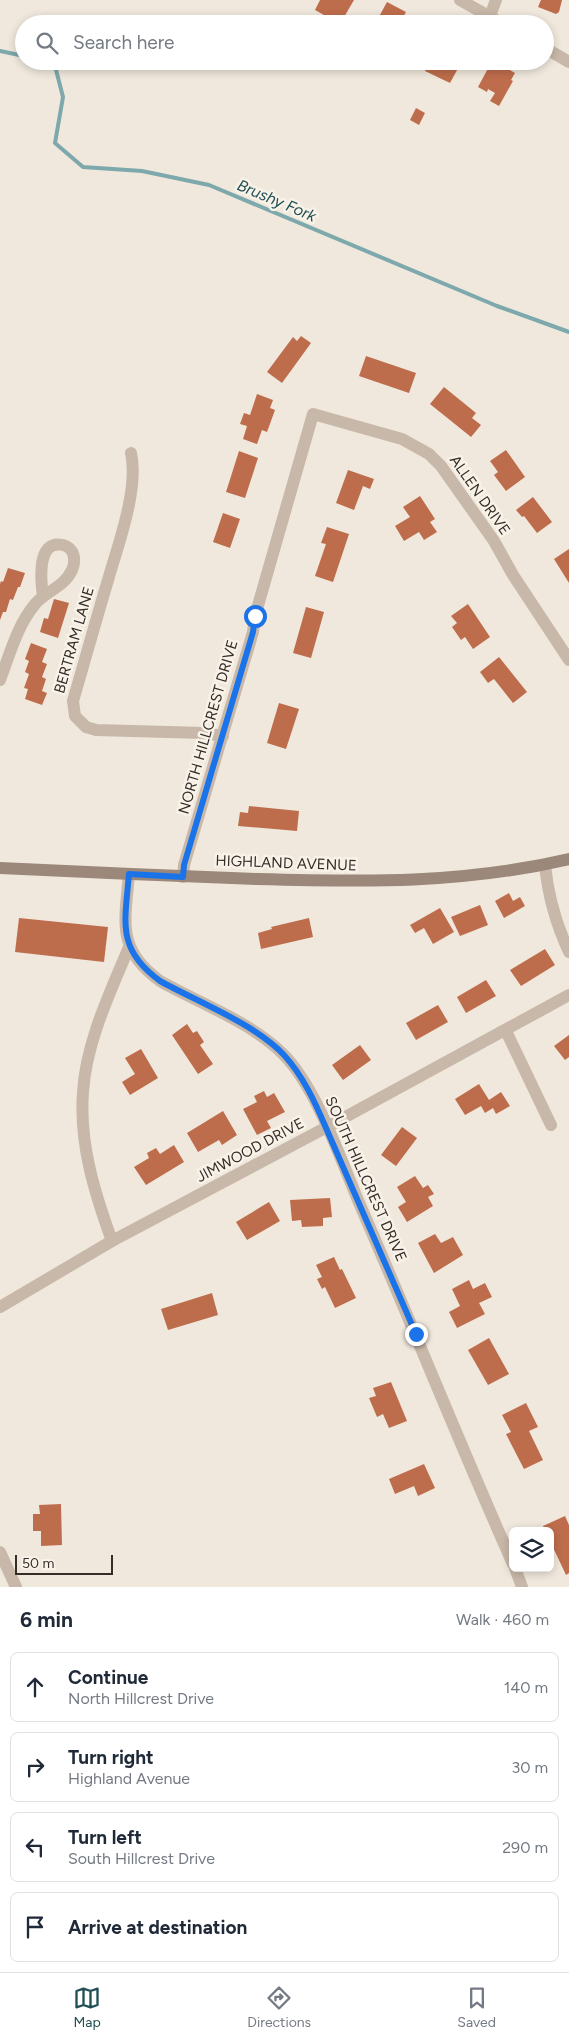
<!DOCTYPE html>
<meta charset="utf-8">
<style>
:root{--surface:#fff;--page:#f6f6f7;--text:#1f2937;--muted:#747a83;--line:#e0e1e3;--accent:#204f54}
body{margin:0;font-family:Figtree,sans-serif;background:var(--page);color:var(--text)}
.controls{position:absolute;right:15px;bottom:15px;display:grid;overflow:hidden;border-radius:8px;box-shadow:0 2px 8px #0003}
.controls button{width:45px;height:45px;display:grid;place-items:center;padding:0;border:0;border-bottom:1px solid var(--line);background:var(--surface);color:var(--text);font:25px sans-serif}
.scale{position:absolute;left:15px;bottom:12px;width:98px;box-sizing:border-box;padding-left:5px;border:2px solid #352d28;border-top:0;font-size:14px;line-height:18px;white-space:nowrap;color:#352d28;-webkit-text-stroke:4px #f8f2e8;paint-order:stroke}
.stop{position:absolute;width:15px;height:15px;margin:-11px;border:4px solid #1a73e8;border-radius:50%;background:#fff}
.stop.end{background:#1a73e8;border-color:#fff;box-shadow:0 1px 5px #0008}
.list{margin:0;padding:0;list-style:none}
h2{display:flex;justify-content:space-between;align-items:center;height:65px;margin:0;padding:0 20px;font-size:21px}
h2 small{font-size:16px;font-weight:400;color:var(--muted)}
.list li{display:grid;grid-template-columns:32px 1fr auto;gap:15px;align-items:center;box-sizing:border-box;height:70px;margin:0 10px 10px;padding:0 10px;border:1px solid var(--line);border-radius:8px}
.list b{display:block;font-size:19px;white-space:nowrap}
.list p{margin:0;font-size:16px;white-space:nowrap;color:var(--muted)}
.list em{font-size:16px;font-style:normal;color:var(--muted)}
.icon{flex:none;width:28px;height:28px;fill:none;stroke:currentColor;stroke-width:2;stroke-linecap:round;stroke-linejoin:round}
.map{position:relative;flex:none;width:569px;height:1587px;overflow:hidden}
.search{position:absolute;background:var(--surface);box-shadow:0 2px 8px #0003;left:15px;right:15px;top:15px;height:55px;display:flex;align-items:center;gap:12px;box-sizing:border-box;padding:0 18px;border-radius:28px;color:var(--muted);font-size:19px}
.sheet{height:385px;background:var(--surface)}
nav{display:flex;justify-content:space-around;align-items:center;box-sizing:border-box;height:70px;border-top:1px solid var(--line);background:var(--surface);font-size:14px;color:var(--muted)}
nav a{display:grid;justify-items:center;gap:2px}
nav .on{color:var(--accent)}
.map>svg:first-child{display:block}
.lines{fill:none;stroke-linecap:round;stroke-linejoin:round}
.stream{stroke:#7da8ac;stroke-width:4}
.building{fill:#be6d4c}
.street{stroke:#c8b8a9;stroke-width:12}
.secondary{stroke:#9b887a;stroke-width:12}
.route{stroke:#1a73e8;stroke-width:6}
.labels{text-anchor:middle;stroke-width:5;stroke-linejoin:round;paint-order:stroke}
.street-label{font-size:15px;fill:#352d28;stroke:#f8f2e8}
.water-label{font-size:16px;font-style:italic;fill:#204f54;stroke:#f8f2e8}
</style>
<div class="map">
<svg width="569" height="1587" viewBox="0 0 569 1587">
<rect width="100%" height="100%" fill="#f0e8dc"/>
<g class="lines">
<g class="stream">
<polyline points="0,51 24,56"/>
<polyline points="50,61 54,62 63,97 55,143 83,167 142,171 209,185 497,306 569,332"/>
</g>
</g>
<g class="building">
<polygon points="320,0 354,0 340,24 315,10"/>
<polygon points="541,0 562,0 559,12 556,14 538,7"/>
<polygon points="387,2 406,12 402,19 410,24 375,24"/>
<polygon points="427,61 462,61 450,83 425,71"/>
<polygon points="492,61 500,61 507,65 506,68 515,73 511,80 513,81 499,106 490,101 495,93 488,89 487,92 478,87"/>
<polygon points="416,108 425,113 419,125 410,120"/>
<polygon points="301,336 311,343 282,383 267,372 293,337 297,341"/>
<polygon points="366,356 416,373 409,393 359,376"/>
<polygon points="444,387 476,413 472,418 481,425 471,437 430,404"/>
<polygon points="257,394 273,400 270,408 275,410 267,432 262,430 257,444 243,439 247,426 240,424 244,413 250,415"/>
<polygon points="506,450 525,477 506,491 494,475 498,472 490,461"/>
<polygon points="239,451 258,458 245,498 226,492"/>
<polygon points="348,470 374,479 370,489 363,486 354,510 336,503"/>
<polygon points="420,496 435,519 430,522 437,532 424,540 419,532 404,541 395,526 410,517 403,507"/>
<polygon points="533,497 552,522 537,533 524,516 522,517 516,510"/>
<polygon points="223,513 240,519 230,548 213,542"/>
<polygon points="327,527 349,534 333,582 315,576 326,544 321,543"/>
<polygon points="569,549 569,583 554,559"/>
<polygon points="8,568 25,573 20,587 18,587 13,600 10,599 6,612 3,612 0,620 0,584 1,581 3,582"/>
<polygon points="54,599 69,603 58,638 40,632 44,618 48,619"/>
<polygon points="468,604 490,637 473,649 465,637 461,640 452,627 457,623 451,616"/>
<polygon points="306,607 324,612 311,658 293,653"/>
<polygon points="31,643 47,649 42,662 47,664 42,677 46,679 42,691 47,693 42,705 25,699 28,689 24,688 29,674 25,672 29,661 25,659"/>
<polygon points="499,657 527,692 513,703 494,679 488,683 480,672"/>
<polygon points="279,703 299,709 286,749 267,743"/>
<polygon points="249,806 299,811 297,831 238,826 240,812 248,813"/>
<polygon points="509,893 513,901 520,897 525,906 504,918 495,901"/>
<polygon points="480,905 488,925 460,936 451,917"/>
<polygon points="440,908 454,932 433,944 424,928 415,933 410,925"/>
<polygon points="19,918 108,927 104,962 15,952"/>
<polygon points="309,918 313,937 261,949 258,933 272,929 271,927"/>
<polygon points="545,949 555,965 521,986 510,970"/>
<polygon points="486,980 496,996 466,1013 457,997"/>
<polygon points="438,1005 448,1022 416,1040 406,1023"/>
<polygon points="187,1024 193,1033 197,1031 204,1042 200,1045 213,1064 198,1074 172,1035"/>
<polygon points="569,1035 569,1057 565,1060 554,1046"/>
<polygon points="360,1045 371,1060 343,1080 332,1065"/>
<polygon points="141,1049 158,1078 130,1095 122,1082 135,1074 125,1058"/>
<polygon points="479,1084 489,1100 501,1092 510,1106 496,1114 493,1108 485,1113 481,1106 465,1115 455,1099"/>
<polygon points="264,1091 267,1097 274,1093 285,1112 267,1121 271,1128 257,1135 243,1109 257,1102 254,1096"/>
<polygon points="223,1111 237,1135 222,1145 219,1140 198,1152 187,1133"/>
<polygon points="402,1127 417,1138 396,1166 381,1155"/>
<polygon points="174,1145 184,1162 146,1185 134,1167 149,1158 147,1153 156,1148 160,1154"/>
<polygon points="415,1176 423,1188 428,1185 434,1194 428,1197 433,1206 407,1222 398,1207 406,1202 397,1187"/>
<polygon points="330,1198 332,1217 323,1218 323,1226 302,1227 301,1220 292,1221 290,1200"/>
<polygon points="269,1202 280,1221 247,1240 236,1222"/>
<polygon points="435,1234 441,1243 453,1237 463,1255 434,1273 418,1243"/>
<polygon points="334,1257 340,1270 342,1269 356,1298 335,1308 325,1287 322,1289 317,1279 322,1277 316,1265"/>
<polygon points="469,1280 473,1289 485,1283 492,1297 479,1303 485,1314 457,1328 449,1312 460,1306 452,1289"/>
<polygon points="212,1293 218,1315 168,1330 161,1309"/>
<polygon points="489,1338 509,1374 488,1385 468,1350"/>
<polygon points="391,1382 407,1421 389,1428 383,1414 377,1417 369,1398 376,1396 373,1388"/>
<polygon points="526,1403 538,1427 529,1431 543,1460 524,1469 506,1434 511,1432 502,1415"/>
<polygon points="424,1464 435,1488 418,1496 414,1486 395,1494 389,1479"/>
<polygon points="61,1504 62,1545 41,1546 41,1531 33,1531 33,1514 40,1514 39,1505"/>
<polygon points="565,1516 569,1525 569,1573 566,1575 550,1541 550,1531 545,1531 543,1526"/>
</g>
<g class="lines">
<g class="street">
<polyline points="460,0 503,24"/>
<polyline points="490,16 496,0"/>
<polyline points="545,48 569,62"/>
<path d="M131 453C139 489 118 545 108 580 96 620 85 660 73 701L75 716 86 727 96 730 204 733 223 736"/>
<path d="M0 680C10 654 17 625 36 603 47 591 65 586 72 570 76 561 75 548 63 545 36 539 41 582 43 597"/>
<path d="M545 865C548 895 556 924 569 952"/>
<path d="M129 874C125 922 116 949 160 981 199 1003 251 1022 283 1054 317 1088 341 1161 360 1205 412 1324 460 1445 513 1564"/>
<polyline points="183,877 184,865 253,632 255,616 313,414 402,439 429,454 441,466 494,541 513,575 569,660"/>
<polyline points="506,1031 551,1125"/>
<path d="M112 1241C95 1194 79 1144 83 1092 86 1042 110 993 129 947"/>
<polyline points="0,1307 112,1241 327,1127 569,995"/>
<polyline points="0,1552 16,1587"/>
<polyline points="515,1568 522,1587"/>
</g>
<path class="secondary" d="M0 868C86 872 171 876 257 879 366 882 462 884 569 859"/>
</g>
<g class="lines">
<path class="route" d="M255 616 253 632 184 865 183 877 129 874C125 922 116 949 160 981 198 1002 255 1024 284 1055 303 1076 315 1102 326 1128L416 1334"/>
</g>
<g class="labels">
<g class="street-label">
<text transform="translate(480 495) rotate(55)" y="5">ALLEN DRIVE</text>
<text transform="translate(74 640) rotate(-74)" y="5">BERTRAM LANE</text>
<text transform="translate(208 727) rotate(-74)" y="5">NORTH HILLCREST DRIVE</text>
<text transform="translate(286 863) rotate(2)" y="5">HIGHLAND AVENUE</text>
<text transform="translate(250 1150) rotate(-28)" y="5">JIMWOOD DRIVE</text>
<text transform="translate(366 1179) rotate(66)" y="5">SOUTH HILLCREST DRIVE</text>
</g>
<g class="water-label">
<text transform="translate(277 200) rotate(23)" y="6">Brushy Fork</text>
</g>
</g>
</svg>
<div class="controls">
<button><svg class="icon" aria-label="layers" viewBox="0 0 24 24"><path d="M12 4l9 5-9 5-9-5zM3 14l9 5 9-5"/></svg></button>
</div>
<div class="scale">50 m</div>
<div class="stop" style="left:255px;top:616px"></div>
<div class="stop end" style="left:416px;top:1334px"></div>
<div class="search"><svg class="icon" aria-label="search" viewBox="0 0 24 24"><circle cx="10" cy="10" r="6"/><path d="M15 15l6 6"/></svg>Search here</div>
</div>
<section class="sheet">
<h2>6 min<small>Walk · 460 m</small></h2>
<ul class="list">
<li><svg class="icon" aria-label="ahead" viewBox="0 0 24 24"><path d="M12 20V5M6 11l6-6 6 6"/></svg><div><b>Continue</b><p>North Hillcrest Drive</p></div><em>140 m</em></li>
<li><svg class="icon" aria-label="right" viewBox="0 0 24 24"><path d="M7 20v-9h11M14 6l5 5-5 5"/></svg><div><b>Turn right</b><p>Highland Avenue</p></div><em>30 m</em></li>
<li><svg class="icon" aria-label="left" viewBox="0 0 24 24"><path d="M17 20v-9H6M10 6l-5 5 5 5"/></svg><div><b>Turn left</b><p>South Hillcrest Drive</p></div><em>290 m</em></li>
<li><svg class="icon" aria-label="arrive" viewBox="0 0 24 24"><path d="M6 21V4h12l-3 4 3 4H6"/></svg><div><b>Arrive at destination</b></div></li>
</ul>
</section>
<nav>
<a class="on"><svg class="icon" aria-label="map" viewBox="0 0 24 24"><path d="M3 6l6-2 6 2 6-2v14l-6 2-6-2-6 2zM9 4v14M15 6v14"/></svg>Map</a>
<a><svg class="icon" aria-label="directions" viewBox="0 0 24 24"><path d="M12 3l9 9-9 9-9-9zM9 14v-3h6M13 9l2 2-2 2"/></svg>Directions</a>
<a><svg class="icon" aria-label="saved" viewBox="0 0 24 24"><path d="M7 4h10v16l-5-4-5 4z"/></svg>Saved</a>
</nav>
